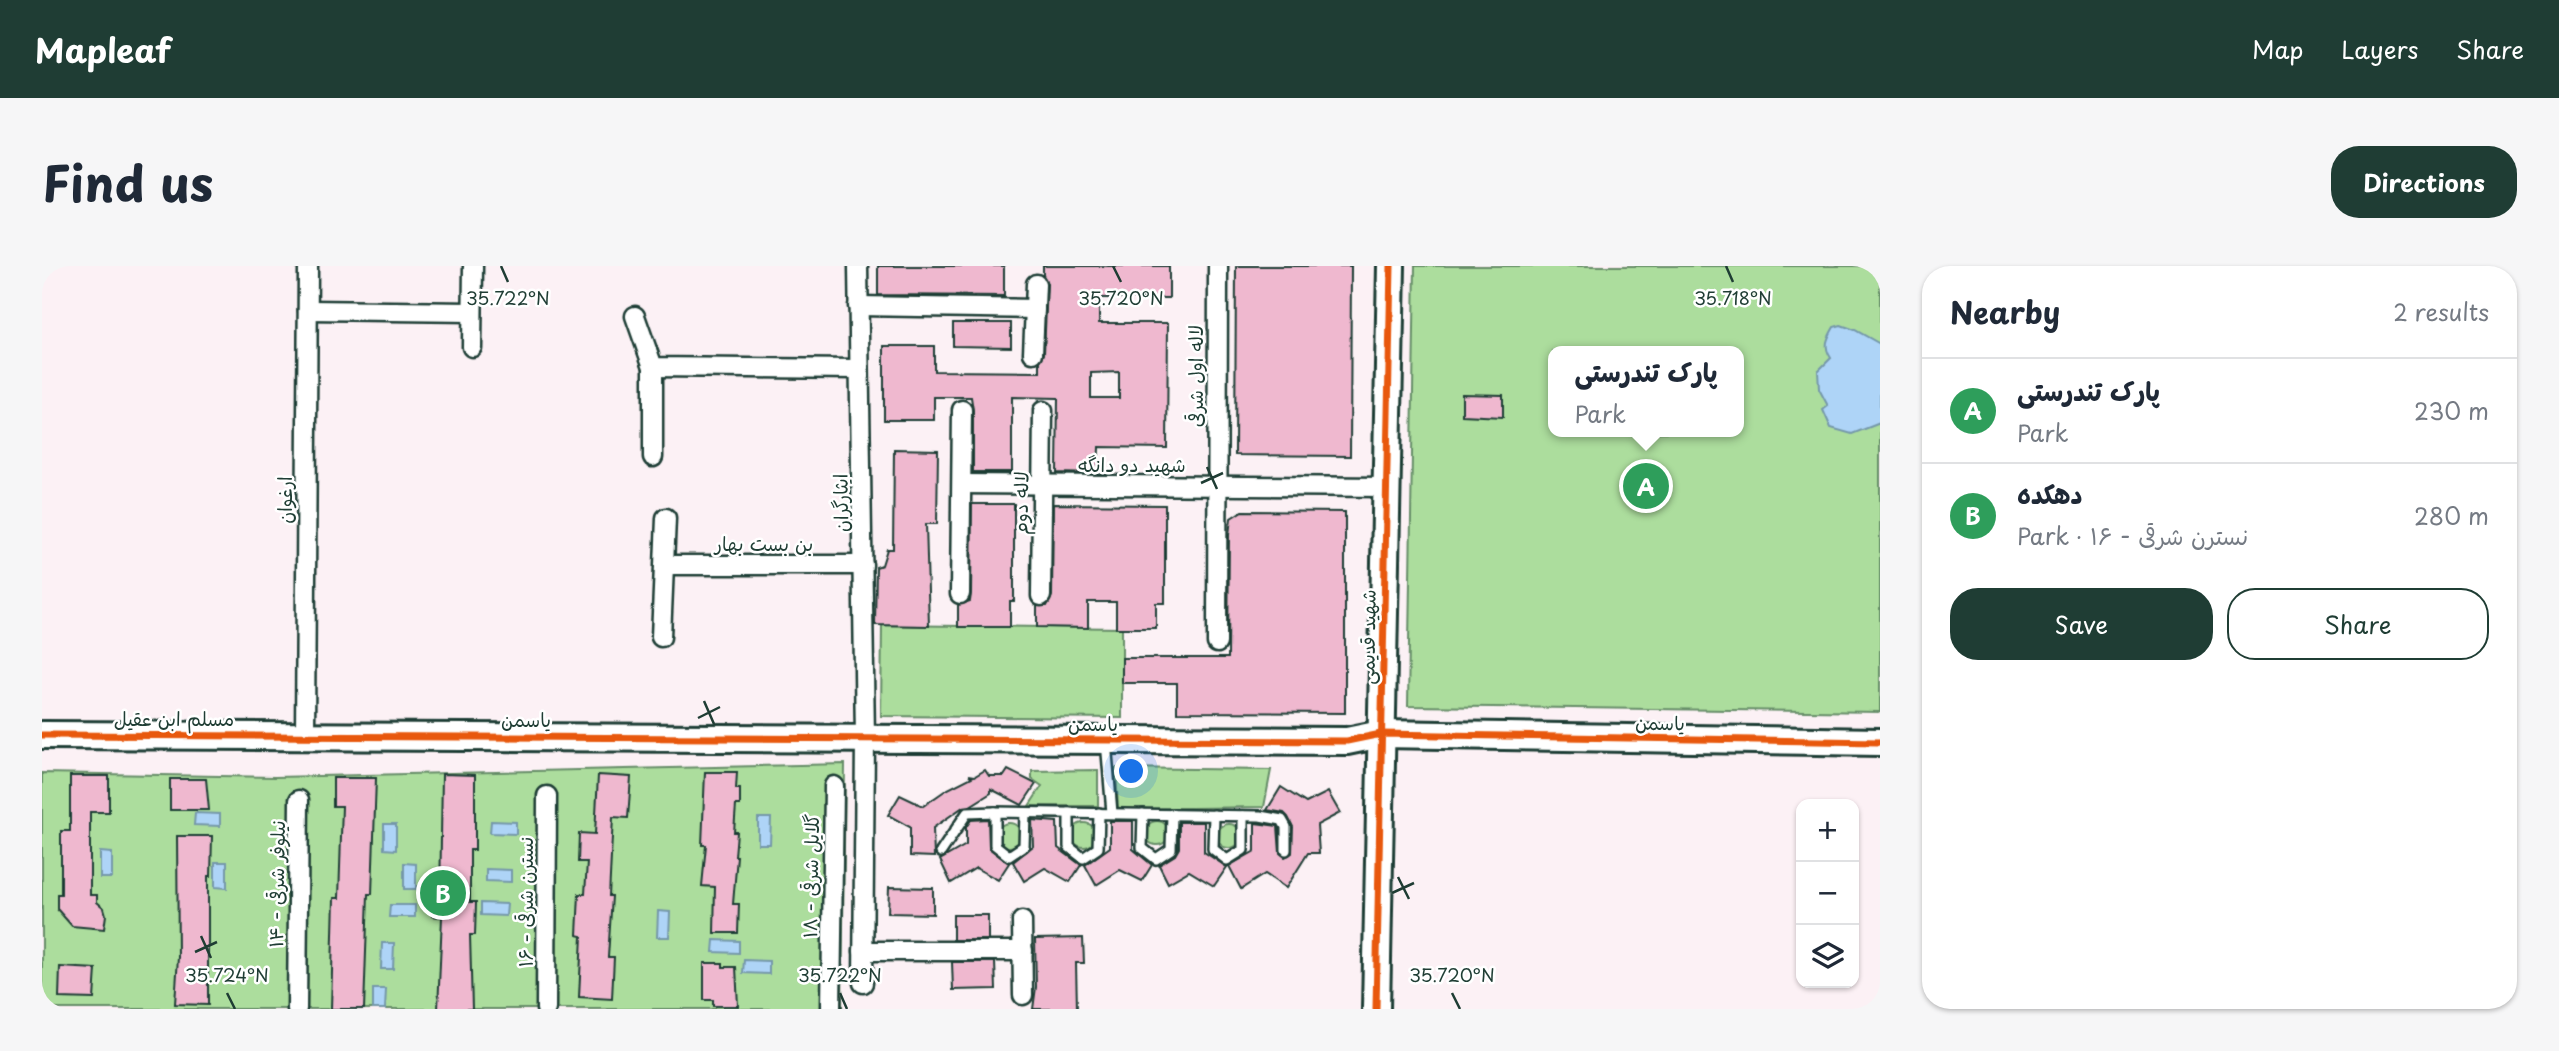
<!DOCTYPE html>
<meta charset="utf-8">
<style>
:root{--surface:#fff;--page:#f6f6f7;--text:#1f2937;--muted:#747a83;--line:#e0e1e3;--accent:#1f3d34}
body{margin:0;font-family:"Playpen Sans","Playpen Sans Arabic",sans-serif;background:var(--page);color:var(--text)}
.controls{position:absolute;right:21px;bottom:21px;display:grid;overflow:hidden;border-radius:14px;box-shadow:0 2px 5px #0004}
.controls button{width:63px;height:63px;display:grid;place-items:center;padding:0;border:0;border-bottom:2px solid var(--line);background:var(--surface);color:var(--text);font:35px sans-serif}
.you{position:absolute;left:1090px;top:506px;width:24px;height:24px;margin:-18px;border:5px solid #fff;border-radius:50%;background:#1a73e8;box-shadow:0 0 0 10px #1a73e833}
.badge{display:grid;place-items:center;width:46px;height:46px;border-radius:50%;background:var(--accent);color:#fff;font-size:23px;font-weight:700}
.pin{position:absolute;translate:-50% -50%;border:4px solid #fff;box-shadow:0 2px 7px #0006}
.popup{position:absolute;left:1506px;top:80px;width:196px;height:91px;box-sizing:border-box;display:grid;place-content:center;border-radius:14px;background:var(--surface);filter:drop-shadow(0 2px 5px #0005);font-size:23px;white-space:nowrap;color:var(--muted)}
.popup b{font-size:26px;color:var(--text)}
.popup::after{content:'';position:absolute;left:50%;top:100%;margin-left:-14px;border:14px solid transparent;border-top-color:var(--surface)}
.list{margin:0;padding:0;list-style:none}
h2{display:flex;justify-content:space-between;align-items:center;height:91px;margin:0;padding:0 28px;font-size:30px}
h2 small{font-size:23px;font-weight:400;color:var(--muted)}
.list li{display:grid;grid-template-columns:46px 1fr auto;gap:21px;align-items:center;box-sizing:border-box;height:105px;padding:0 28px;border-top:2px solid var(--line)}
.list b{display:block;font-size:26px;white-space:nowrap}
.list p{margin:0;font-size:23px;white-space:nowrap;color:var(--muted)}
.list em{font-size:23px;font-style:normal;color:var(--muted)}
.actions{display:flex;gap:14px;padding:21px 28px}
.actions a{flex:1;padding:16px 0;border:2px solid var(--accent);border-radius:28px;text-align:center;font-size:24px;color:var(--accent)}
.actions .main{background:var(--accent);color:#fff}
.icon{flex:none;width:38px;height:38px;fill:none;stroke:currentColor;stroke-width:2;stroke-linecap:round;stroke-linejoin:round}
.map{position:relative;flex:none;width:1838px;height:743px;overflow:hidden;border-radius:28px}
header{display:flex;align-items:center;gap:42px;box-sizing:border-box;height:98px;padding:0 35px;background:var(--accent);color:#fff}
header strong{font-size:33px}
nav{display:flex;gap:38px;margin-inline-start:auto;font-size:24px}
.intro{display:flex;align-items:center;justify-content:space-between;box-sizing:border-box;height:168px;padding:0 42px}
h1{margin:0;font-size:49px}
.button{padding:18px 32px;border-radius:28px;background:var(--accent);color:#fff;font-size:24px;font-weight:700}
main{display:flex;gap:42px;padding:0 42px}
aside{flex:1;background:var(--surface);border-radius:28px;box-shadow:0 2px 5px #0004}
.map>svg:first-child{display:block}
.green{fill:#acdd9d;stroke:#668d68;stroke-width:2;fill-rule:evenodd}
.water{fill:#aed4f7;stroke:#7598a9;stroke-width:2}
.building{fill:#efb8cf;stroke:#1f3d34;stroke-width:2;fill-rule:evenodd}
.lines{fill:none;stroke-linecap:round;stroke-linejoin:round}
.lane-casing{stroke:#1f3d34;stroke-width:14}
.street-casing{stroke:#1f3d34;stroke-width:23}
.secondary-casing{stroke:#1f3d34;stroke-width:32}
.lane{stroke:#fff;stroke-width:9}
.street{stroke:#fff;stroke-width:18}
.secondary{stroke:#fff;stroke-width:26}
.cycleway-casing{stroke:#fff;stroke-width:11}
.cycleway{stroke:#e8590c;stroke-width:7}
.ticks{fill:none;stroke:#1f3d34;stroke-width:2.5}
.labels{text-anchor:middle;stroke-width:5;stroke-linejoin:round;paint-order:stroke}
.street-label{font-size:19px;fill:#1f3d34;stroke:#fff}
.ticks-label{font-size:18px;text-anchor:middle;fill:#1f3d34;stroke:#fff;stroke-width:5;stroke-linejoin:round;paint-order:stroke}
</style>
<header>
<strong>Mapleaf</strong>
<nav><a>Map</a><a>Layers</a><a>Share</a></nav>
</header>
<div class="intro"><h1>Find us</h1><a class="button">Directions</a></div>
<main>
<div class="map">
<svg width="1838" height="743" viewBox="0 0 1838 743">
<rect width="100%" height="100%" fill="#fcf1f5"/>
<filter id="ink" filterUnits="userSpaceOnUse"><feTurbulence type="fractalNoise" baseFrequency=".0143" numOctaves="2"/><feDisplacementMap in="SourceGraphic" scale="14" xChannelSelector="R" yChannelSelector="G"/><feConvolveMatrix kernelMatrix="1 2 1 2 8 2 1 2 1" color-interpolation-filters="sRGB"/></filter>
<g filter="url(#ink)">
<g class="green">
<path d="M1373 0H1838V446L1366 440ZM1511 85H1697V166H1511Z"/>
<polygon points="840,359 1080,362 1080,452 839,450"/>
<polygon points="803,498 800,743 0,743 0,507 233,511"/>
<polygon points="1074,502 1229,504 1222,541 1076,543"/>
<polygon points="1056,504 1056,540 987,540 1000,520 990,513 990,505"/>
<circle cx="1115" cy="567" r="12"/>
<circle cx="1042" cy="569" r="12"/>
<circle cx="967" cy="569" r="12"/>
<circle cx="1187" cy="570" r="12"/>
</g>
<g class="water">
<path d="M1799 59 1813 64 1838 78V157L1810 168 1789 162 1781 144 1786 140 1777 123 1776 105 1789 92C1781 80 1785 73 1792 61Z"/>
<polygon points="153,547 178,548 178,560 152,559"/>
<polygon points="716,552 729,552 728,578 716,578"/>
<polygon points="449,555 474,556 474,568 448,567"/>
<polygon points="342,558 354,558 354,584 342,583"/>
<polygon points="58,586 70,587 70,612 58,612"/>
<polygon points="173,596 185,596 185,622 173,621"/>
<polygon points="362,597 374,598 374,623 362,623"/>
<polygon points="444,603 469,604 469,616 444,615"/>
<polygon points="439,637 465,638 464,650 439,649"/>
<polygon points="348,639 373,639 373,651 347,651"/>
<polygon points="616,645 628,646 627,671 615,671"/>
<polygon points="672,674 697,675 697,687 671,686"/>
<polygon points="340,677 352,677 351,703 339,703"/>
<polygon points="702,694 727,695 727,708 701,707"/>
<polygon points="331,723 344,723 343,743 331,743"/>
</g>
<g class="building">
<polygon points="836,0 962,0 962,30 836,29"/>
<path d="M1001 0H1127V32H1057V57H1126L1125 182 1057 181 1056 208 1015 207 1016 132 970 131V206H931V144L929 131H892V154H842V80H892V105L998 106V95L1002 88 1005 18 1001 9ZM1077 106V132H1049V107Z"/>
<polygon points="1194,0 1309,0 1308,190 1193,189"/>
<polygon points="911,57 969,57 969,81 911,80"/>
<polygon points="1420,128 1461,129 1461,151 1420,149"/>
<polygon points="852,183 896,184 895,258 884,258 887,360 833,359 834,301 840,299 845,283 851,283"/>
<polygon points="930,238 972,238 972,335 968,335 968,361 916,361 916,339 928,335 929,328"/>
<polygon points="1011,238 1123,239 1123,337 1114,337 1114,362 1074,362 1074,336 1046,336 1046,362 995,361 995,340 1005,340 1010,330"/>
<polygon points="1200,245 1303,246 1303,447 1135,446 1135,417 1080,417 1080,392 1186,392 1187,269 1189,252"/>
<polygon points="943,504 947,510 962,510 966,504 994,518 980,539 949,523 949,527 928,540 921,541 891,562 892,591 868,590 868,561 846,549 858,529 881,540 904,524 930,511 927,509 933,510"/>
<polygon points="663,506 695,506 694,523 698,523 698,539 694,539 692,566 695,566 693,590 695,590 691,638 697,638 696,667 672,667 673,621 660,620 664,579 660,579"/>
<polygon points="400,508 433,509 433,584 428,584 428,636 434,636 433,669 428,669 430,743 396,743 400,651 390,650 391,635 398,635"/>
<polygon points="556,509 589,511 586,552 571,551 567,630 570,630 566,691 572,691 570,733 537,731 540,670 535,669 537,628 543,628 545,596 536,596 537,567 553,568"/>
<polygon points="28,510 67,510 67,546 48,546 48,629 55,629 55,636 62,642 64,649 62,663 30,660 15,643 15,628 19,628 19,565 28,565"/>
<polygon points="291,512 334,512 330,628 326,628 322,743 289,743 292,632 297,632 300,540 291,540"/>
<polygon points="128,513 164,513 167,544 128,544"/>
<polygon points="1239,521 1264,537 1286,526 1298,547 1275,559 1277,587 1266,587 1244,622 1223,608 1199,623 1187,600 1213,585 1213,557 1236,560 1238,587 1243,591 1250,587 1251,561 1246,551 1242,547 1225,544"/>
<polygon points="946,553 947,582 967,597 956,614 934,602 909,617 898,594 924,579 924,561 929,554"/>
<polygon points="990,554 1015,556 1016,582 1039,599 1028,616 1003,602 982,615 971,596 991,580"/>
<polygon points="1068,555 1091,555 1091,583 1110,599 1100,615 1078,604 1054,619 1043,599 1068,581"/>
<polygon points="1137,556 1162,556 1162,586 1185,601 1172,620 1147,605 1126,617 1117,599 1133,589 1137,582"/>
<polygon points="135,570 170,570 169,610 166,610 166,739 133,738 136,691"/>
<polygon points="847,621 891,622 891,648 846,647"/>
<rect x="911" y="649" width="35" height="25"/>
<polygon points="1041,672 1042,697 1034,697 1035,743 991,743 994,721 993,673"/>
<polygon points="910,696 953,696 954,723 911,724"/>
<polygon points="662,697 681,697 681,701 694,701 696,740 671,740 671,734 662,734"/>
<polygon points="18,701 54,703 52,733 17,732"/>
</g>
<g class="lines">
<defs>
<g id="lane">
<polyline points="1064,475 1070,547"/>
<polyline points="953,546 953,579 967,590 982,580 983,547"/>
<polyline points="1027,547 1027,581 1041,592 1056,582 1057,547"/>
<polyline points="1101,548 1100,582 1114,593 1129,583 1130,548"/>
<polyline points="1172,549 1171,583 1185,594 1201,584 1201,550"/>
<polyline points="899,586 925,547 953,546 1218,550 1240,554 1244,561 1244,584"/>
</g>
<g id="street">
<polyline points="816,0 823,472 821,717"/>
<polyline points="816,40 993,43"/>
<polyline points="266,44 430,46"/>
<polyline points="593,50 611,101 817,103"/>
<polyline points="430,81 431,0"/>
<polyline points="991,87 994,18"/>
<polyline points="611,101 611,191"/>
<polyline points="920,218 1345,221"/>
<polyline points="623,299 821,299"/>
<polyline points="918,328 920,144"/>
<polyline points="999,330 1001,145"/>
<polyline points="619,371 624,252"/>
<polyline points="1175,377 1176,0"/>
<polyline points="263,469 266,0"/>
<polyline points="980,655 981,729"/>
<polyline points="821,685 981,685"/>
<polyline points="255,743 257,534"/>
<polyline points="504,743 505,530"/>
<polyline points="789,743 792,520"/>
</g>
<g id="secondary">
<polyline points="0,469 1305,475 1339,468 1838,476"/>
<polyline points="1334,743 1349,0"/>
</g>
</defs>
<use href="#lane" class="lane-casing"/>
<use href="#street" class="street-casing"/>
<use href="#secondary" class="secondary-casing"/>
<use href="#lane" class="lane"/>
<use href="#street" class="street"/>
<use href="#secondary" class="secondary"/>
<defs>
<g id="cycleway">
<polyline points="0,469 1305,475 1339,468 1838,476"/>
<polyline points="1334,743 1349,0"/>
</g>
</defs>
<use href="#cycleway" class="cycleway-casing"/>
<use href="#cycleway" class="cycleway"/>
</g>
</g>
<path class="ticks" d="M459 0 466 16M1071 0 1079 16M1684 0 1691 16M1165 201 1175 223M1159 217 1181 207M662 435 672 458M656 452 678 441M1356 611 1367 633M1350 627 1372 617M159 670 169 692M153 686 175 676M185 727 193 743M798 727 805 743M1410 727 1418 743"/>
<g class="labels">
<g class="street-label">
<text transform="translate(1154 110) rotate(-90)" y="7">لاله اول شرقی</text>
<text x="1090" y="206">شهید دو دانگه</text>
<text transform="translate(243 234) rotate(-90)" y="7">ارغوان</text>
<text transform="translate(799 237) rotate(-91)" y="7">ایثارگران</text>
<text transform="translate(979 237) rotate(-89)" y="7">لاله دوم</text>
<text x="722" y="285">بن بست بهار</text>
<text transform="translate(1326 371) rotate(-89)" y="7">شهید قدیمی</text>
<text x="132" y="460">مسلم ابن عقیل</text>
<text x="484" y="461">یاسمن</text>
<text transform="translate(1618 457) rotate(1)" y="7">یاسمن</text>
<text x="1051" y="465">یاسمن</text>
<text transform="translate(769 610) rotate(-89)" y="7">گلایل شرقی - ۱۸</text>
<text transform="translate(235 618) rotate(-89)" y="7">نیلوفر شرقی - ۱۴</text>
<text transform="translate(484 636) rotate(-90)" y="7">نسترن شرقی - ۱۶</text>
</g>
</g>
<g class="ticks-label">
<text x="466" y="39">35.722°N</text>
<text x="1691" y="39">35.718°N</text>
<text x="1079" y="39">35.720°N</text>
<text x="185" y="716">35.724°N</text>
<text x="798" y="716">35.722°N</text>
<text x="1410" y="716">35.720°N</text>
</g>
</svg>
<div class="controls">
<button>+</button>
<button>−</button>
<button><svg class="icon" aria-label="layers" viewBox="0 0 24 24"><path d="M12 4l9 5-9 5-9-5zM3 14l9 5 9-5"/></svg></button>
</div>
<div class="you"></div>
<div class="pin badge" style="left:1604px;top:220px;background:#2e9e5b">A</div>
<div class="popup"><b>پارک تندرستی</b>Park</div>
<div class="pin badge" style="left:401px;top:627px;background:#2e9e5b">B</div>
</div>
<aside>
<h2>Nearby<small>2 results</small></h2>
<ul class="list">
<li><span class="badge" style="background:#2e9e5b">A</span><div><b>پارک تندرستی</b><p>Park</p></div><em>230 m</em></li>
<li><span class="badge" style="background:#2e9e5b">B</span><div><b>دهکده</b><p>Park · نسترن شرقی - ۱۶</p></div><em>280 m</em></li>
</ul>
<div class="actions"><a class="main">Save</a><a>Share</a></div>
</aside>
</main>
